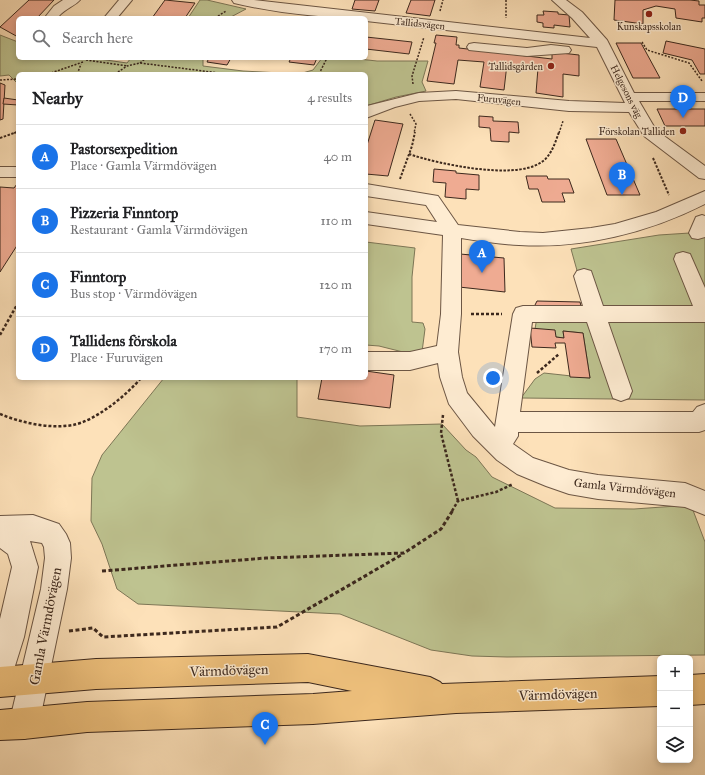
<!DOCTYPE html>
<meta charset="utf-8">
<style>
:root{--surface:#fff;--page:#f6f6f6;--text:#202124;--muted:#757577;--line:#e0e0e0;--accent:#1a73e8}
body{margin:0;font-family:"IM FELL Great Primer",serif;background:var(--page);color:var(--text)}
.controls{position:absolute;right:12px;bottom:12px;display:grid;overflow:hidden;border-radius:6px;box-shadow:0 2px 6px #0003}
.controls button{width:36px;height:36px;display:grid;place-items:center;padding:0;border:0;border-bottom:1px solid var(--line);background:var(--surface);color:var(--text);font:20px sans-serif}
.you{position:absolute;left:493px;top:378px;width:14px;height:14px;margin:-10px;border:3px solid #fff;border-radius:50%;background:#1a73e8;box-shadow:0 0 0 6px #1a73e833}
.badge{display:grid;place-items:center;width:26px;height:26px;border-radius:50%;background:var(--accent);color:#fff;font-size:13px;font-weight:700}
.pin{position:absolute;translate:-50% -33px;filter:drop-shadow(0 1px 2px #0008)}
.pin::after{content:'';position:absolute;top:21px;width:14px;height:12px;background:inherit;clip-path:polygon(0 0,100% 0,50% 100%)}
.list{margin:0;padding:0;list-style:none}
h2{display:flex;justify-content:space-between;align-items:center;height:52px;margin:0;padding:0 16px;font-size:17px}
h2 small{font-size:13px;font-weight:400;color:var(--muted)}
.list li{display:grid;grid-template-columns:26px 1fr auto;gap:12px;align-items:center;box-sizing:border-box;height:64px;padding:0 16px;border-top:1px solid var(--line)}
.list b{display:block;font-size:15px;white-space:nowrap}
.list p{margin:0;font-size:13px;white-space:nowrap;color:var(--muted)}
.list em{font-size:13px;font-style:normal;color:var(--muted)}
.icon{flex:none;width:22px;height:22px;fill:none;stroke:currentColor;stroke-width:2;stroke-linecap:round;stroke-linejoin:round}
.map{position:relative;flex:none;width:705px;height:775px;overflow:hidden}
.search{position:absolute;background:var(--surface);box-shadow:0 2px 6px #0003;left:16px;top:16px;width:352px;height:44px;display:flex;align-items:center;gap:10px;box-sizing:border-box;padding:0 14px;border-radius:6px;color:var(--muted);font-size:15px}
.panel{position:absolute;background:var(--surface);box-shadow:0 2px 6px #0003;left:16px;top:72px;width:352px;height:308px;border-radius:6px}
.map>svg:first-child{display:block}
.green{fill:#bec390;stroke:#7d7656}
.building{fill:#efab92;stroke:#3c281d}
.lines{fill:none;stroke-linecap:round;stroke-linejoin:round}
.minor-casing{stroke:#6c5644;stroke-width:2}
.major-casing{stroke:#3c281d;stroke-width:2}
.path-far3{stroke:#3c281d;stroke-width:1.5;stroke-dasharray:2 1.5;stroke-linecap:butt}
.path-far2{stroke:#3c281d;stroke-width:2;stroke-dasharray:2.5 1.5;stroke-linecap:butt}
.path-far1{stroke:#3c281d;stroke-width:2.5;stroke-dasharray:3 2;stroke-linecap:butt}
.path{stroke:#3c281d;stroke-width:3;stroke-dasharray:4 2.5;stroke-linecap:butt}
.minor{fill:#feecd2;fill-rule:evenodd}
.major{fill:#eec07c;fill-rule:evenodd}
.poi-dot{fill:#8f2418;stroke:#feecd2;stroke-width:1.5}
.labels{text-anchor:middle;stroke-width:3;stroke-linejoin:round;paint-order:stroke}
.far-street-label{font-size:10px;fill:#3c281d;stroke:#feecd2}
.far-poi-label{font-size:10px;fill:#3c281d;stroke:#feecd2;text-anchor:end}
.street-label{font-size:12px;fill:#3c281d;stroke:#feecd2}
.near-street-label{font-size:14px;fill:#3c281d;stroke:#feecd2}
</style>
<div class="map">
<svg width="705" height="775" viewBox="0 0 705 775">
<rect width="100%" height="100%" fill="#fde1b9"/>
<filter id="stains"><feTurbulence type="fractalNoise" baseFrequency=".005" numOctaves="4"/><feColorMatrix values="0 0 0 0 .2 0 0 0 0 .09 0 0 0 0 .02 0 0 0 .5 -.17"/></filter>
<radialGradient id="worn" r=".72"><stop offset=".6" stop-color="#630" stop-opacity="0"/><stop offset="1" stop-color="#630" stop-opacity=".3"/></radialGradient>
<g class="green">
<polygon points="200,0 207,0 246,9 229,18 188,18"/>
<polygon points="0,35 18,42 18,58 92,58 127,63 131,58 203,58 203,66 243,71 299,74 313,70 322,58 349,58 377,61 428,61 422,82 426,91 396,97 366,106 366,74 18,74 18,84 9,75 0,76"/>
<polygon points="705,232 705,400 521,398 535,379 544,373 590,378 583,333 563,331 564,338 556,337 535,329 537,317 590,317 571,249 659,235"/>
<polygon points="366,242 415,248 412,277 412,322 423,323 425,329 422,352 403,352 379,346 366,345"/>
<polygon points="164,378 297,378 297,417 360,426 442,424 466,450 476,457 492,477 555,508 634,509 691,505 705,542 705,655 507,657 472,656 431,650 340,614 138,604 117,589 102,544 91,521 92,478 102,455"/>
</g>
<g class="building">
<polygon points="29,0 54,0 37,18 18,18 18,37 0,27"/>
<polygon points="165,0 195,3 185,18 152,18"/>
<polygon points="355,0 379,0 375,11 352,9"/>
<polygon points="411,0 435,0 430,16 406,13"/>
<polygon points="615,0 690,0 699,1 699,5 705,5 705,18 702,18 702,22 676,18 675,9 656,6 643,10 643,24 614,20"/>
<polygon points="543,11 558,12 558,14 569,15 570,27 554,25 554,28 543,27 543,23 537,22 537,15 544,15"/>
<polygon points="436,35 457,37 456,45 459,45 459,48 552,59 552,52 579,55 579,76 563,74 563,97 536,93 538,68 507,64 504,90 480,87 484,62 458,60 454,84 427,81 436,43 434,43"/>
<polygon points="366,37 394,40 412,42 409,54 366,49"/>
<polygon points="666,41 705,49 705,74 700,74 692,60 663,53"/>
<polygon points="616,43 641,43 660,78 633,78"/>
<polygon points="209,58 231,58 227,65 207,62"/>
<polygon points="291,58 317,58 314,65 289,62"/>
<polygon points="0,83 5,85 3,119 0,120"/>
<polygon points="4,98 18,100 18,105 3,104"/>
<polygon points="657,109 705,109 705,126 665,126"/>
<polygon points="479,116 493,117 493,121 518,122 519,133 509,132 509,142 491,141 490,128 479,127"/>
<polygon points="375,120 403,124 388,176 366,174 366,148"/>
<polygon points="586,139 616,139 640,195 607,195"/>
<polygon points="434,169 456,171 456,173 479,175 479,190 466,189 466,199 445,197 446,183 433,182"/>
<polygon points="526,176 547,176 548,179 569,179 574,193 562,193 565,202 542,202 538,189 529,189"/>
<polygon points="17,184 18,244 0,272 0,187 14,188"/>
<polygon points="460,254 504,258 505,292 459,287"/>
<polygon points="537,301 580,302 582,310 533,309"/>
<polygon points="530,328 555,330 556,337 564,338 563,331 583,333 590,378 570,377 565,343 555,343 556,348 532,347"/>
<polygon points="366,371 394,375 390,408 318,399 322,378 366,378"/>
</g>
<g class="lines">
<defs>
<g id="minor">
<path d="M63 0H80C76 5 65 9 59 16V18H47L46 16 54 6Z"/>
<polygon points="119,0 132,0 117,18 104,18"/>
<path d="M232 0H254L590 38 572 18 552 0H566L582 12 607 40 634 93H705V101H639L656 130 705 166V179L699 178 644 136 629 112 569 111 456 99 419 101 395 107 366 118 367 106 419 93 456 91 569 101 625 103 597 47 366 21V18C322 18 277 13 234 3Z"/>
<polygon points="474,43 527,48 551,45 569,47 571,50 569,53 527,56 469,50 467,47 469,44"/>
<rect x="0" y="167" width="18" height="10"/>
<path d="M366 184 438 196 458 225 520 232 543 233 591 228 615 224 656 212 705 191V204C648 233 583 249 519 245 499 244 480 241 461 238V314L458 352 462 377 467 393 495 427 513 314 516 308 523 306H583L574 276 577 271 584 269 591 271 603 306H693L674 259 676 254 683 252 690 254 705 288V322H608L632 391 629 398 621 401 613 398 587 322H532L520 412H693L697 407 705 404V430L699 432H518V436L513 444 533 458 569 470 598 475 685 483 705 491V515L685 507 598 499 569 494 546 486 517 474 497 460 473 436 449 404 440 377 438 363 410 370H366V352H410L437 346 441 314 443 235 366 224V212L437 222 426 205 366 196Z"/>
<polygon points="702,215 705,216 705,237 698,239 692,238 689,233 696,217"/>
<polygon points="33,515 59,524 66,534 70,543 71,558 67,589 39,724 35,735 24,739 13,735 9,724 41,589 45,558 44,547 42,543 30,541 38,567 24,637 10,682 0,686 0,619 12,567 8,554 0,548 0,516"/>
</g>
<g id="major">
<polygon points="308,654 430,677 440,682 442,684 660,676 660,706 456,713 313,724 87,732 24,739 0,740 0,710 87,702 313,694 352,691 308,682 96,689 0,697 0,667 96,659"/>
<polygon points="705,674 705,704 690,705 690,675"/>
</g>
</defs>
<use href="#minor" class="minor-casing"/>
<use href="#major" class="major-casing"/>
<g class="path-far3">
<polyline points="506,0 506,18"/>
<polyline points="440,11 443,0"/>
<polyline points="215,18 226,11"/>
<polyline points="642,42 647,50 689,63 702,81"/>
<polyline points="86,60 127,66"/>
<polyline points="140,63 146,58"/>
<polyline points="48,74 83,62"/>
<polyline points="79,74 78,72 81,64"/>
<polyline points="115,74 127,66 140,63 227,74"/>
<polyline points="319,74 327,58"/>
<polyline points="0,80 18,79"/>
<polyline points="413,84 412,76 424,37"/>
<polyline points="410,114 416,124 414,133"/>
<polyline points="14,133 18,132"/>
<polyline points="559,133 563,121"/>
</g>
<g class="path-far2">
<polyline points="0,138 17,132"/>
<path d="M409 154C438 164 513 180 540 163 551 157 555 143 559 132"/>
<polyline points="653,158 669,195"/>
<polyline points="400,179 412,146 415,132"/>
</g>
<g class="path-far1">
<polyline points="471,314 502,314"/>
<polyline points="0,335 18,303"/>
<polyline points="537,373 559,354"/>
<path d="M0 414C22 423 49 429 73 425 95 421 127 395 141 378"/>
<polyline points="443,415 441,433 458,501"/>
<polyline points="452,511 458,501 496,492 513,484"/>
</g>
<g class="path">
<polyline points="102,571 266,558 404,553 441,529 453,510"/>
<polyline points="69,631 93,628 103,637 277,627 403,554"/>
</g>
<use href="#minor" class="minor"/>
<use href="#major" class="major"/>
</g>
<g class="poi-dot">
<circle cx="649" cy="14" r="4"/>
<circle cx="551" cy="66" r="4"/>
<circle cx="683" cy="131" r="4"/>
</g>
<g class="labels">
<g class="far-street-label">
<text transform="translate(420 23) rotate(6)" y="4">Tallidsvägen</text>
<text transform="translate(627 91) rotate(63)" y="4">Helgesons väg</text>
<text transform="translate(499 99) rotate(6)" y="4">Furuvägen</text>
</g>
<g class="far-poi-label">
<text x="649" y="30" text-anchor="middle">Kunskapsskolan</text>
<text x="543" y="70">Tallidsgården</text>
<text x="675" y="135">Förskolan Talliden</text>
</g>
<g class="street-label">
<text transform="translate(625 488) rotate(6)" y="4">Gamla Värmdövägen</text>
</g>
<g class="near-street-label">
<text transform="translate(45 626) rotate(-79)" y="5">Gamla Värmdövägen</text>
<text transform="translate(229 670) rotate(-2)" y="5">Värmdövägen</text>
<text transform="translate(558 694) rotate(-2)" y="5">Värmdövägen</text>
</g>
</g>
<rect width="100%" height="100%" filter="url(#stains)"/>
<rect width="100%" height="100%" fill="url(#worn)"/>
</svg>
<div class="controls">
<button>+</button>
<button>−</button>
<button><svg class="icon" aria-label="layers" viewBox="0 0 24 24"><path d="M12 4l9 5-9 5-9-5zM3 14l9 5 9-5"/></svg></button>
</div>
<div class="you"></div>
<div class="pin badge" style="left:482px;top:273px">A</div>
<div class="pin badge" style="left:622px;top:195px">B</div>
<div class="pin badge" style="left:265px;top:745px">C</div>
<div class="pin badge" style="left:683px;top:118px">D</div>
<div class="search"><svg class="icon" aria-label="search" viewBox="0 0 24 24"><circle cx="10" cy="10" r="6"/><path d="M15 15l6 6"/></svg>Search here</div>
<section class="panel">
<h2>Nearby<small>4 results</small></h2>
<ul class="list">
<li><span class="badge">A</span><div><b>Pastorsexpedition</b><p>Place · Gamla Värmdövägen</p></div><em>40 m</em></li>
<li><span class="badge">B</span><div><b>Pizzeria Finntorp</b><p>Restaurant · Gamla Värmdövägen</p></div><em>110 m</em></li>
<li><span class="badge">C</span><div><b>Finntorp</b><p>Bus stop · Värmdövägen</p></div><em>120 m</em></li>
<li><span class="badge">D</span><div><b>Tallidens förskola</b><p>Place · Furuvägen</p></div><em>170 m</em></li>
</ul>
</section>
</div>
